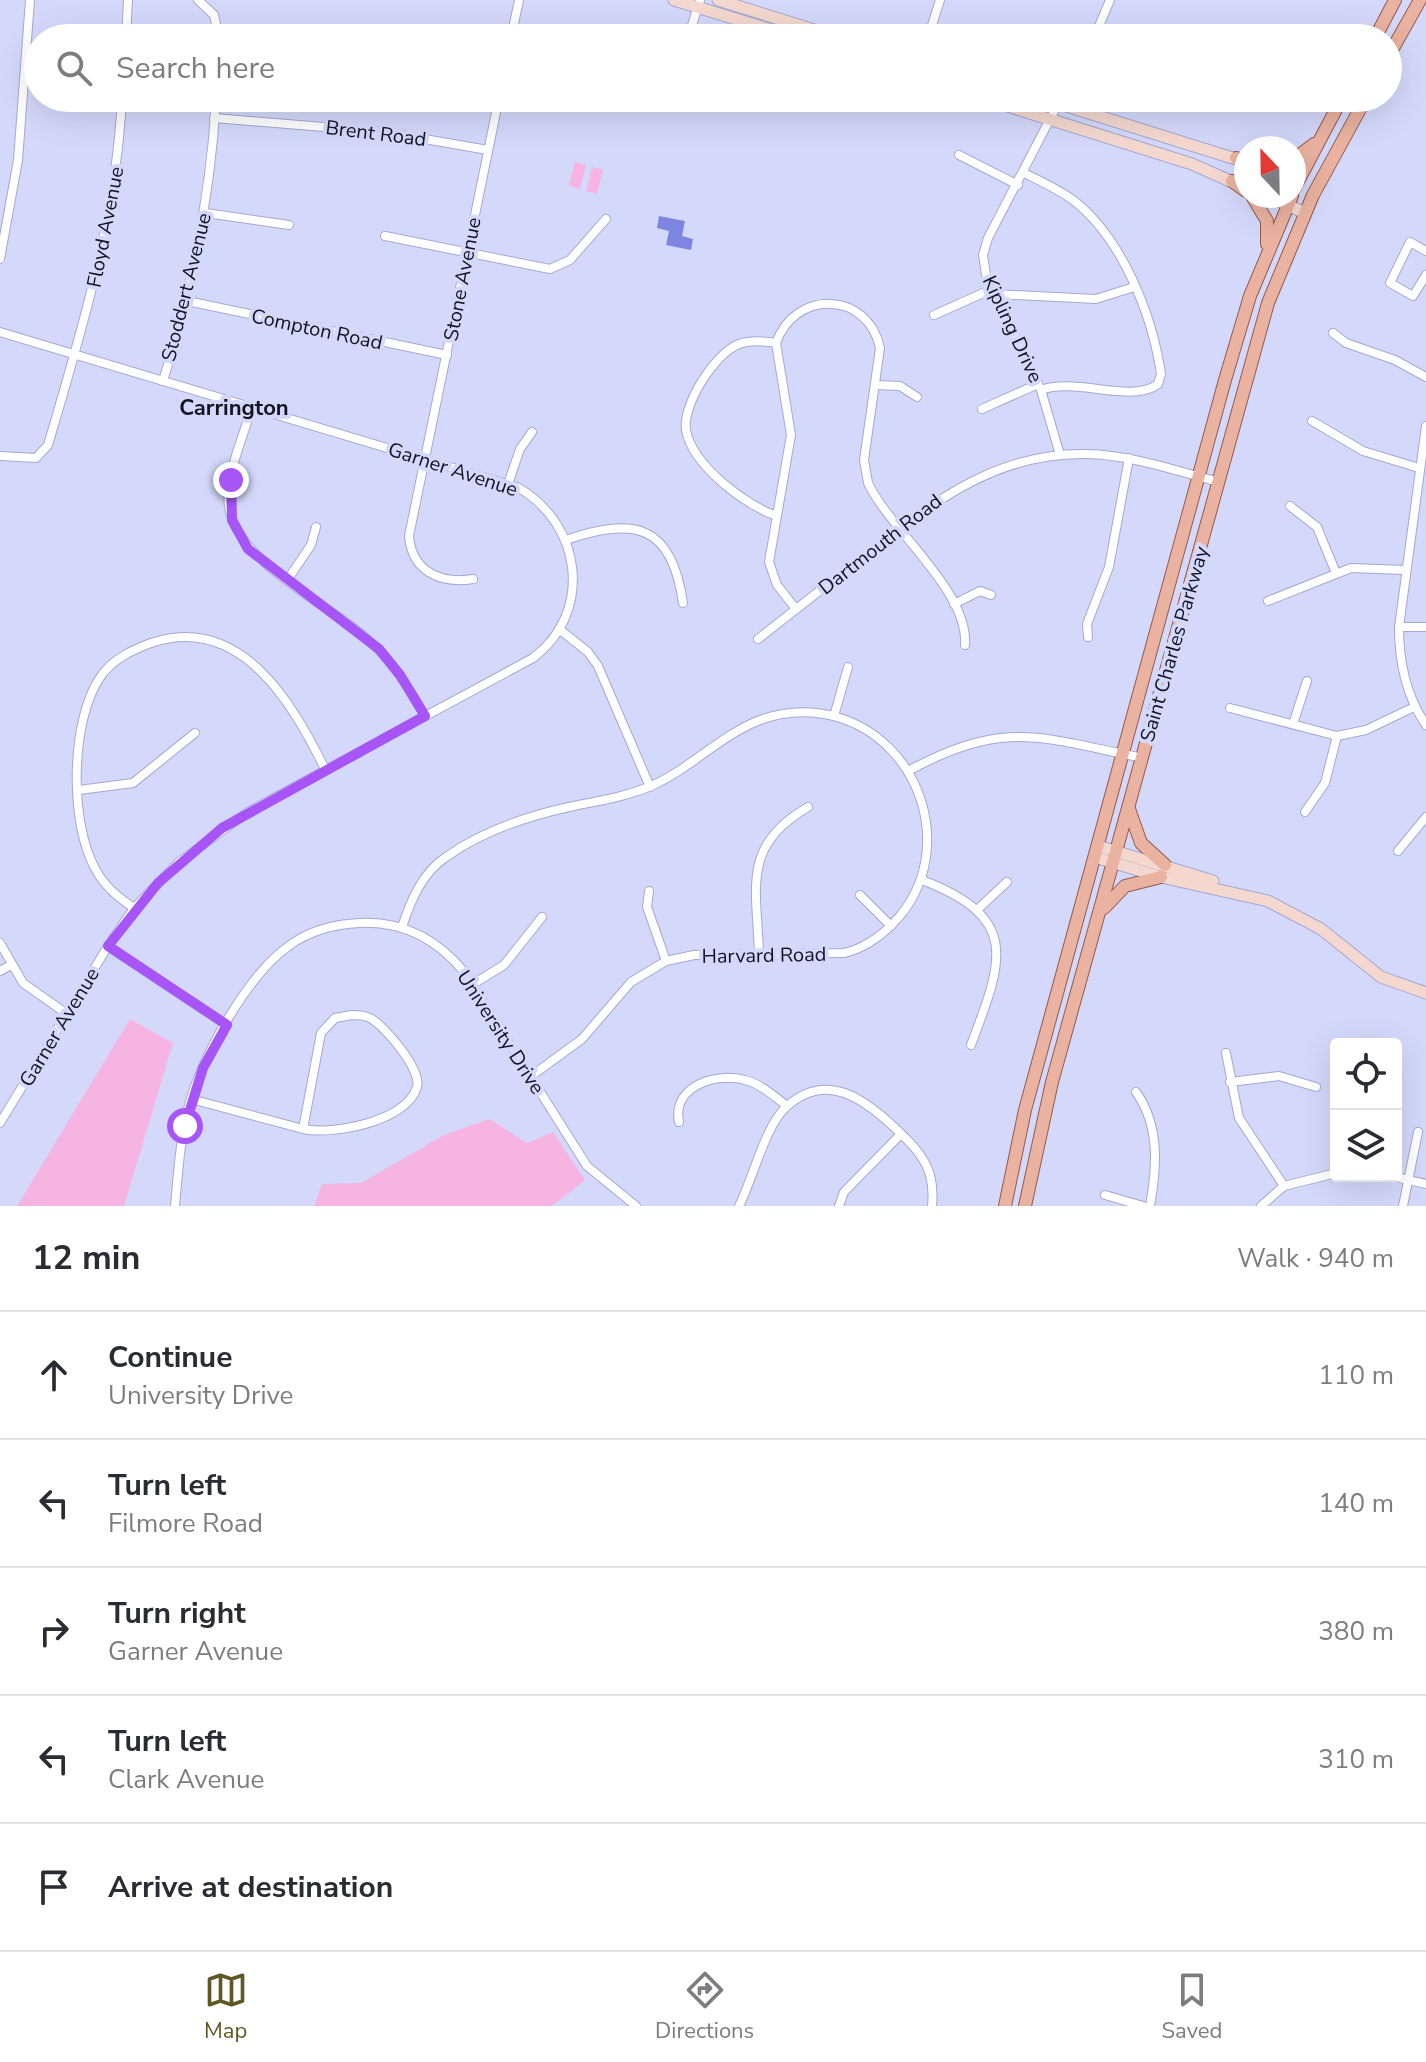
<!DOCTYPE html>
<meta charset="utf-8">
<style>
:root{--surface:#fff;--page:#f2f2f3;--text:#2b2b33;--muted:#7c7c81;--line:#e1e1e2;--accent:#615724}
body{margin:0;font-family:"Nunito Sans",sans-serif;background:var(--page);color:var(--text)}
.controls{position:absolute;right:24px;bottom:24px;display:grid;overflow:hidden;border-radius:8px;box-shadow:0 8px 32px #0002}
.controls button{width:72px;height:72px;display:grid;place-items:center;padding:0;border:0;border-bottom:2px solid var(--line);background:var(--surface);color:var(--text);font:40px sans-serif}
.compass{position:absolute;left:1234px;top:136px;width:72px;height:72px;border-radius:50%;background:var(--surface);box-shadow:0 8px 32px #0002;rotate:338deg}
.stop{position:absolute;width:24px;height:24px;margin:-18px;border:6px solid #a855f7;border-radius:50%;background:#fff}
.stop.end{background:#a855f7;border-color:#fff;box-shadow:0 2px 8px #0008}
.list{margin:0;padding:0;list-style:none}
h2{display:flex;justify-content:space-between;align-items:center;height:104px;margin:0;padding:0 32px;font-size:34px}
h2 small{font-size:26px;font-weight:400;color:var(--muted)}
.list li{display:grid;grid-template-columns:52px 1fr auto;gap:24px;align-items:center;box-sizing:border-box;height:128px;padding:0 32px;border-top:2px solid var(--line)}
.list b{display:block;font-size:30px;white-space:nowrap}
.list p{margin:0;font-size:26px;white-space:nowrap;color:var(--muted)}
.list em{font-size:26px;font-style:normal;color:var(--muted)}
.icon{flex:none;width:44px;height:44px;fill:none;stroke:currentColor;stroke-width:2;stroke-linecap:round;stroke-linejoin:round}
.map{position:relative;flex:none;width:1426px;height:1206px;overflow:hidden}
.search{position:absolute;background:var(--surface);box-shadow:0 8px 32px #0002;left:24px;right:24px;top:24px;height:88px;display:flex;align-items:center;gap:20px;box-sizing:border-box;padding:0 28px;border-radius:44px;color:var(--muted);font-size:30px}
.sheet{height:744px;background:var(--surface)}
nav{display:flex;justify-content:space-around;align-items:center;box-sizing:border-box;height:112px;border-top:2px solid var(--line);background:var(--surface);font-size:22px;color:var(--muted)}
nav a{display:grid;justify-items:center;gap:4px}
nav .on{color:var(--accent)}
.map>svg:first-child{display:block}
.green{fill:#f6b4e2}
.water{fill:#7d85e0}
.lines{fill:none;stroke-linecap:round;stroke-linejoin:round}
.street-casing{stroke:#a3a9d1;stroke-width:10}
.secondary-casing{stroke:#a3a9d1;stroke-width:13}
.primary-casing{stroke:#95594a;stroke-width:14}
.street{stroke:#fff;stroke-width:8}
.secondary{stroke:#f4d8cf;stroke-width:11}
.primary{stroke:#eab2a0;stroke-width:12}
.route{stroke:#a855f7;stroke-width:10}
.labels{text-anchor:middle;stroke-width:8;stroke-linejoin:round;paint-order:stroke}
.street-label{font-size:20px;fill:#121422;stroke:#d4d9fb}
.neighbourhood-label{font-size:22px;font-weight:bold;fill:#121422;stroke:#d4d9fb}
</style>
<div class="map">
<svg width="1426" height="1206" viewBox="0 0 1426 1206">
<rect width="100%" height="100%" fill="#d4d9fb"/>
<g class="green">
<polygon points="575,162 586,165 580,189 569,186"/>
<polygon points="592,167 603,170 597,194 586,191"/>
<polygon points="130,1019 173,1043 124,1206 17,1206"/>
<polygon points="490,1119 527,1143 553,1132 585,1180 552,1206 314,1206 322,1184 361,1183 444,1135"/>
</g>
<polygon class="water" points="659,216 685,221 682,236 693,239 691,250 666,245 669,231 657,228"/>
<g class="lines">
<defs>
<g id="street">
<polyline points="198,0 214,15 219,38"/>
<polyline points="126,38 128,0"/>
<polyline points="511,38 519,0"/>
<polyline points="688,38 700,0"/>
<polyline points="928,38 940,0"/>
<polyline points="1094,38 1110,0"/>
<polyline points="214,118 384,132 488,150"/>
<polyline points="959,155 1018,185"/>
<path d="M1024 173C1040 181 1058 189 1073 200 1122 238 1152 314 1161 374L1158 384C1132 404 1075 377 1041 390"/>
<polyline points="206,213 289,225"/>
<polyline points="385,236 550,269 570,260 606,219"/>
<polyline points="1426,251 1410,242 1390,283 1413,296 1426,275"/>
<polyline points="0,259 18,160 30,0"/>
<polyline points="994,294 1096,299 1134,287"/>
<polyline points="187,301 447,355"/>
<polyline points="934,315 992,289"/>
<path d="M0 332 517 487C582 523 594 612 533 658L248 812 179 862 134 908 108 946 0 1123"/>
<polyline points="1333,333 1346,343 1395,360 1426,377"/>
<path d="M776 343C764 341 751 340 739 344 715 353 682 405 686 430 692 465 746 506 777 516"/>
<path d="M163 381C192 287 211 196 216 98"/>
<polyline points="876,385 900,386 917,397"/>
<path d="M252 407C243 438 225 475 229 507 237 562 327 603 367 639 392 660 409 688 425 716"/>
<polyline points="982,409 1038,384"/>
<polyline points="1312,421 1363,451 1419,468"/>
<path d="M1426 426 1399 627C1399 662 1406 696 1426 725"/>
<polyline points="1060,455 1041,390 986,275 983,255 988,238 1061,98"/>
<path d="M0 456 36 458 48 445C82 330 116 218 122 98"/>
<polyline points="508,484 520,449 532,432"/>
<polyline points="1290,506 1317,527 1336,573"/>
<path d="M566 540C635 516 672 525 683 603"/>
<polyline points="288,579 311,545 316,527"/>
<path d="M473 579C441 584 412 572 409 536L499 98"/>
<polyline points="1268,601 1351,568 1405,570"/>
<polyline points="954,604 980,591 991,595"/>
<path d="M796 609 777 585 769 562 791 435 776 343C795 289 868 291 880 348L864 460 868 483C890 530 969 591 965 645"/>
<polyline points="1399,627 1426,627"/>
<polyline points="559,629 588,652 598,666 650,787"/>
<polyline points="1088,637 1087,624 1109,567 1129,458"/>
<path d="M758 639C795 610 832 581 869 552 936 500 998 452 1087 454 1132 455 1176 471 1219 482"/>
<polyline points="1230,708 1337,736 1366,730 1414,707"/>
<polyline points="834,716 848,667"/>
<polyline points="1293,724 1307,681"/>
<path d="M908 771C1007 718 1041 738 1143 758"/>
<polyline points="79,790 133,783 195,733"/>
<polyline points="1305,812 1325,783 1337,736"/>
<polyline points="1398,851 1426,817"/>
<path d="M922 880C1021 918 1003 960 971 1045"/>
<polyline points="649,891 647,907 666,961"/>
<polyline points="860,895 891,926"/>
<path d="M134 908C119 898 105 887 96 870 69 824 70 720 101 676 113 659 132 650 151 643 240 613 292 702 325 769"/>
<polyline points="978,909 1007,882"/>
<path d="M402 927C411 900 422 873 446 857 481 832 528 816 569 807 597 801 625 797 651 786 690 769 721 735 760 720 785 711 812 710 837 717 922 742 956 850 899 917 884 934 866 948 844 953L694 955 666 961 631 982 582 1039 530 1077"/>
<polyline points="0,943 23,983 67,1014"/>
<polyline points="108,946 227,1025"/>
<path d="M759 955C757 887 741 846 808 807"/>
<polyline points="0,971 11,965"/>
<polyline points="473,984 504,965 542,917"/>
<path d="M352 1015C359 1015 364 1015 370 1018 385 1026 422 1070 417 1087 407 1122 332 1135 303 1129L321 1033 335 1018Z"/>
<polyline points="1226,1053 1239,1118 1284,1186"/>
<polyline points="1230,1082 1279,1076 1316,1087"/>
<path d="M1136 1092C1160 1126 1157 1167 1150 1206"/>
<polyline points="191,1099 303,1129"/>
<path d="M679 1122C672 1086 716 1072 745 1080 761 1084 774 1096 787 1106"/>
<polyline points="1392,1176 1426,1184"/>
<polyline points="1105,1195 1143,1206"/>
<path d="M175 1206C178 1174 180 1140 188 1109 201 1058 247 975 290 945 311 930 335 924 360 923 403 921 438 940 465 973L587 1166 636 1206"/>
<path d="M739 1206C753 1179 765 1126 786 1107 826 1071 863 1098 894 1127 909 1141 924 1155 930 1175 933 1186 933 1196 932 1206"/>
<polyline points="839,1206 844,1192 901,1134"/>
<polyline points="1261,1206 1284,1186 1336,1173"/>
<polyline points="1403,1206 1418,1132"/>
</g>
<g id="secondary">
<polyline points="674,0 797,38"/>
<polyline points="718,0 840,38"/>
<polyline points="982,98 1192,164 1239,185"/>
<polyline points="1041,98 1242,161"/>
<polyline points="1268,196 1305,213"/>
<polyline points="1098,846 1213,881"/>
<polyline points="1095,857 1161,877 1268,901 1321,929 1381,977 1426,993"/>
</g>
<g id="primary">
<polyline points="1375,38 1395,0"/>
<polyline points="1388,57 1420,0"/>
<polyline points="1236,158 1246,160"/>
<polyline points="1294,159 1314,144"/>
<polyline points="1232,181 1246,191"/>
<polyline points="1294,189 1342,98"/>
<polyline points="1252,196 1267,221 1267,244"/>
<polyline points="1129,809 1141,843 1165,865"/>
<polyline points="1104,908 1125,886 1161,877"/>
<polyline points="1005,1206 1025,1110 1225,380 1250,296 1292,196"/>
<polyline points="1025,1206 1052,1082 1268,303 1313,195 1366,98"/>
</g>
</defs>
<use href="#street" class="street-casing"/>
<use href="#secondary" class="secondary-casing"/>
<use href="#primary" class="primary-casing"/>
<use href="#street" class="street"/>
<use href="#secondary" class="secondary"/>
<use href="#primary" class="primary"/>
</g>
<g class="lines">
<polyline class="route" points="185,1126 203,1068 227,1025 108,946 158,883 222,828 425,716 400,675 379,649 248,549 232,520 231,480"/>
</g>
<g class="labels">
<g class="street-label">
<text transform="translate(376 133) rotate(7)" y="7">Brent Road</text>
<text transform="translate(105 227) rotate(-79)" y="7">Floyd Avenue</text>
<text transform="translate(462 279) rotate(-79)" y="7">Stone Avenue</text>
<text transform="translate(186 287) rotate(-76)" y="7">Stoddert Avenue</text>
<text transform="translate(317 329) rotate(12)" y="7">Compton Road</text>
<text transform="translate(1013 329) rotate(65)" y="7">Kipling Drive</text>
<text transform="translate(453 469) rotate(18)" y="7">Garner Avenue</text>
<text transform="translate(880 544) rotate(-38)" y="7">Dartmouth Road</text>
<text transform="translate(1174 644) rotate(-74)" y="7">Saint Charles Parkway</text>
<text transform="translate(764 955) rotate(-1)" y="7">Harvard Road</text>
<text transform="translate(59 1027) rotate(-59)" y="7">Garner Avenue</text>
<text transform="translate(501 1032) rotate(57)" y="7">University Drive</text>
</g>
<g class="neighbourhood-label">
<text x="234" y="415">Carrington</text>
</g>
</g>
</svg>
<div class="controls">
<button><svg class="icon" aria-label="locate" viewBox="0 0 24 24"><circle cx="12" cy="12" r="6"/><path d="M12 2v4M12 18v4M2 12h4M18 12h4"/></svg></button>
<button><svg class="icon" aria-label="layers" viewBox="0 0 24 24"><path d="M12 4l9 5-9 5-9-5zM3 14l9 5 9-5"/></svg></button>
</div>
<svg class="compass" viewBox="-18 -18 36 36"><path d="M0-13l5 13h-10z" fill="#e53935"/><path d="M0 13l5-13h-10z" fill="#7c7c81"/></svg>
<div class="stop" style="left:185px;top:1126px"></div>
<div class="stop end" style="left:231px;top:480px"></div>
<div class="search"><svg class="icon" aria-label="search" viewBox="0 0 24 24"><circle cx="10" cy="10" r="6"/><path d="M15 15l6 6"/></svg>Search here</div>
</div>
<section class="sheet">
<h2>12 min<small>Walk · 940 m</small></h2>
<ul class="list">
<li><svg class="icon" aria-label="ahead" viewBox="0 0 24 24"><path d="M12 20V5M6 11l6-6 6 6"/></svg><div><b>Continue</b><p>University Drive</p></div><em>110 m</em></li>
<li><svg class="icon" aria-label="left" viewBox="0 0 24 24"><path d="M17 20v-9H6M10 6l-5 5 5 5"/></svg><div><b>Turn left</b><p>Filmore Road</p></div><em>140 m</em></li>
<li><svg class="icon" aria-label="right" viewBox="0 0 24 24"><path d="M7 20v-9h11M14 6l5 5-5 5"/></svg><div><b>Turn right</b><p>Garner Avenue</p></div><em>380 m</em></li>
<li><svg class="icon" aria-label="left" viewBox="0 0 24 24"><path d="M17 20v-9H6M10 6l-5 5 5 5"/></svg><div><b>Turn left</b><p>Clark Avenue</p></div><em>310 m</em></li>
<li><svg class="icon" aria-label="arrive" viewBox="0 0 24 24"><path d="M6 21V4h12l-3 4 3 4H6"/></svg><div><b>Arrive at destination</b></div></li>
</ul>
</section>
<nav>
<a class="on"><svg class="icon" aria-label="map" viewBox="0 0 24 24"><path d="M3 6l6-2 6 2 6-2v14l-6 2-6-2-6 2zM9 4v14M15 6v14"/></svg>Map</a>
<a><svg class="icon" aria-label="directions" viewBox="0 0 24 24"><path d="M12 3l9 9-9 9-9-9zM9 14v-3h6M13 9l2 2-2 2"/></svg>Directions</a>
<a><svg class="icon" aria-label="saved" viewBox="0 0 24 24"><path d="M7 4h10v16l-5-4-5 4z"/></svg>Saved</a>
</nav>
